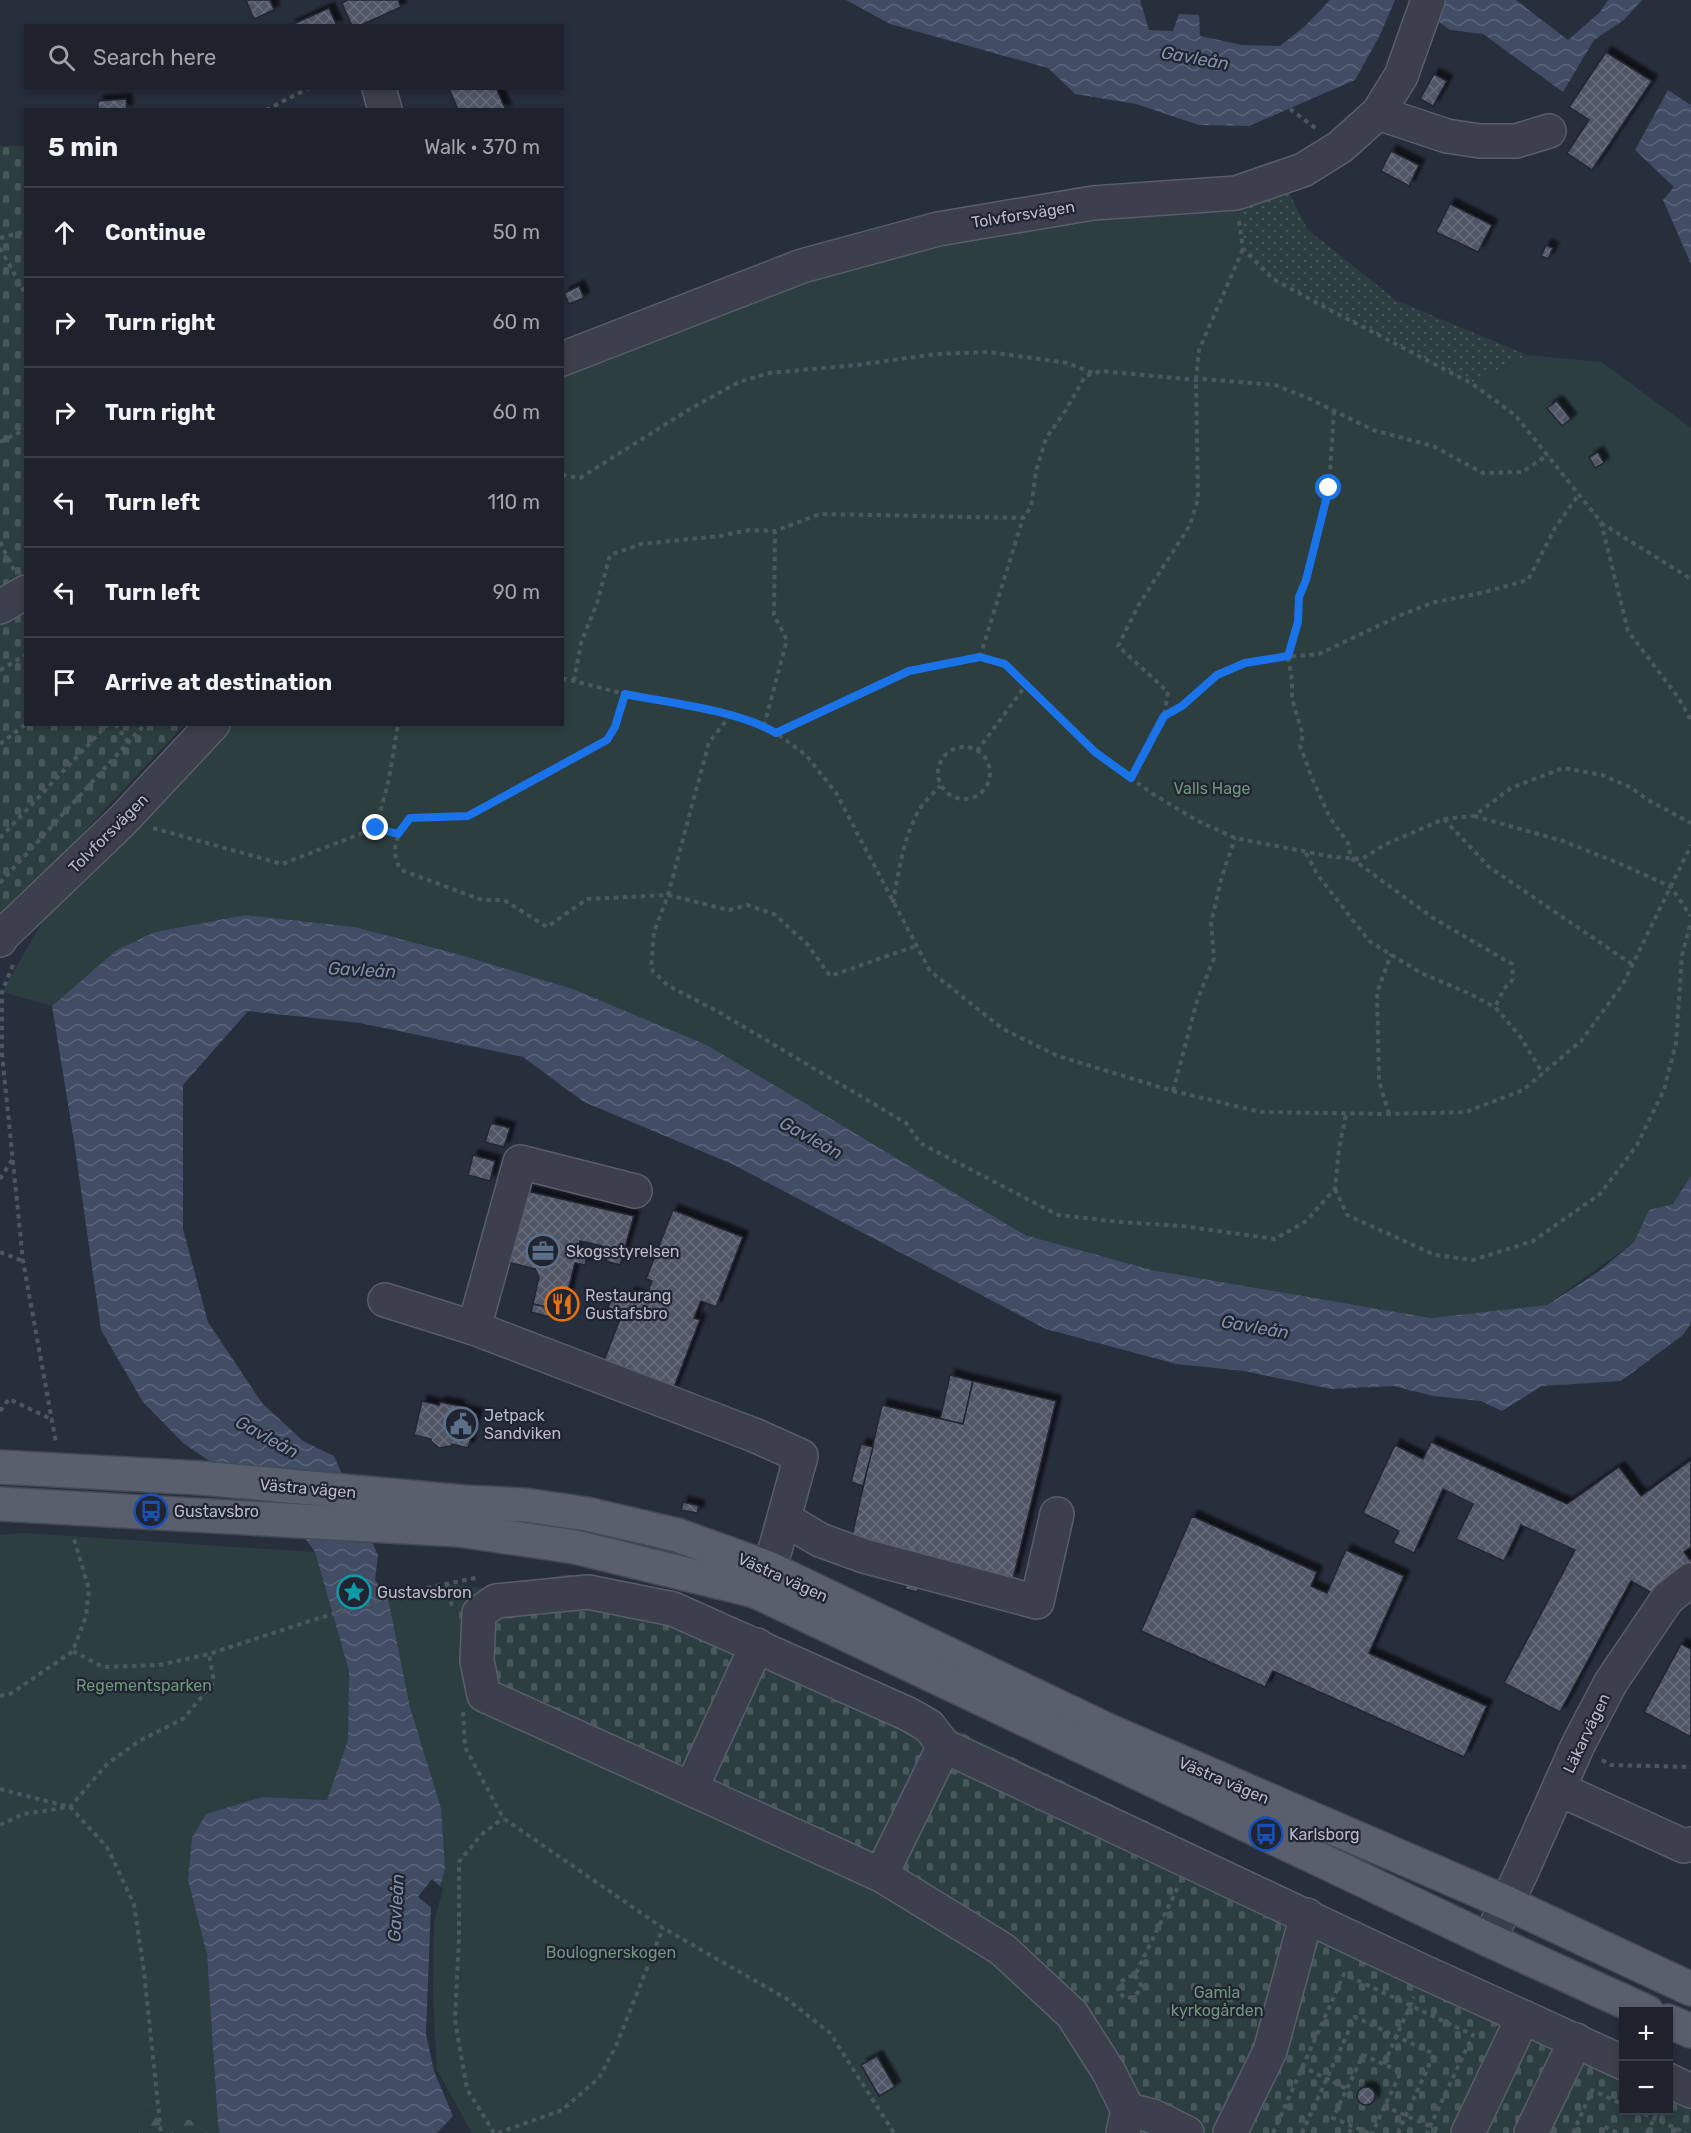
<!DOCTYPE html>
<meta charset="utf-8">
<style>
:root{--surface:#1d222d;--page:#2a2f39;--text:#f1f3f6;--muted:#a0a4aa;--line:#3b3f49}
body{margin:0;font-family:Rubik,sans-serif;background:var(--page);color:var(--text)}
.controls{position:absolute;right:18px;bottom:18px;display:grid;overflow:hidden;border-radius:0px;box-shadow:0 3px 9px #0003}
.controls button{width:54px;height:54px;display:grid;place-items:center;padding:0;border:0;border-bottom:2px solid var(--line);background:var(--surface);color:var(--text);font:30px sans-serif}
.stop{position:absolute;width:18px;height:18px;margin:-14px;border:4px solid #1a73e8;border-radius:50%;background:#fff}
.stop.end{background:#1a73e8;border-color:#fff;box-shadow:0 2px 6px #0008}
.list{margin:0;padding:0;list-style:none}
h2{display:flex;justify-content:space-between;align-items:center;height:78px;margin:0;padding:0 24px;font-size:26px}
h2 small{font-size:20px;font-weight:400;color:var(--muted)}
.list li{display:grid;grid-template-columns:39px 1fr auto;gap:18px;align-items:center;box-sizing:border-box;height:90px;padding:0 24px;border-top:2px solid var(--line)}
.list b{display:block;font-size:22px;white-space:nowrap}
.list em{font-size:20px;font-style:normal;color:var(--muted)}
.icon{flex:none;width:33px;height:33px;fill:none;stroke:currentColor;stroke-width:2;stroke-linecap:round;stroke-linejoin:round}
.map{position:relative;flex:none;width:1691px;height:2133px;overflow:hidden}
.search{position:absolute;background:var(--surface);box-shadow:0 3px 9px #0003;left:24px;top:24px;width:540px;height:66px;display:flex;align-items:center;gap:15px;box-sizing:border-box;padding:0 21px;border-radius:0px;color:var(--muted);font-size:22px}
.panel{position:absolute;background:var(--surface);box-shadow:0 3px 9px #0003;left:24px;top:108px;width:540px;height:618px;border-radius:0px}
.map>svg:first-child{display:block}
.grass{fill:url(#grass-dots)}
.forest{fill:url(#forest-firs)}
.cemetery{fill:url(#cemetery-stones)}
.park{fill:#2d3e41}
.water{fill:url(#water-waves)}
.pier{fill:#272e3c}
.building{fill:url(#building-cross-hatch);stroke:#222733;stroke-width:1.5;filter:url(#shadow)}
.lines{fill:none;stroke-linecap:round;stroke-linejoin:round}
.minor-casing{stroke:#595e6a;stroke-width:36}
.major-casing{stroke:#444955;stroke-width:36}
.path{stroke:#4b595e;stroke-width:4;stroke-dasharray:4.5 4.5;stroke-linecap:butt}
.minor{stroke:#3b404c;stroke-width:33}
.major{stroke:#595f6c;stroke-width:33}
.route{stroke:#1a73e8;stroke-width:8}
.labels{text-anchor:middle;stroke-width:4.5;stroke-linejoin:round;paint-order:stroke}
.street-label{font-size:16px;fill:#b7bbc7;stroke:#202531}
.park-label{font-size:16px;fill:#71957d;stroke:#202531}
.poi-label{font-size:16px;fill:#b7bbc7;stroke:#202531;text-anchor:start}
.water-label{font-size:18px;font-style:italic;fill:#828fab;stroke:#202531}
</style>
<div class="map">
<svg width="1691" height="2133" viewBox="0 0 1691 2133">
<defs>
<pattern id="grass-dots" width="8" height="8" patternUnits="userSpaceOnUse" patternTransform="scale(1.5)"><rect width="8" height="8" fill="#2d3e41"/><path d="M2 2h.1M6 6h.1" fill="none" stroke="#49585b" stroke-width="1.8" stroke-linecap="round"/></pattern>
<pattern id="forest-firs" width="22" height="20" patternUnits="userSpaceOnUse" patternTransform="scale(1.5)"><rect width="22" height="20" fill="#2d3e41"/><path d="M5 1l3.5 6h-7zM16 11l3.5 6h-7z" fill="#49585b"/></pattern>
<pattern id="cemetery-stones" width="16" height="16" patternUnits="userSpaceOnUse" patternTransform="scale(1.5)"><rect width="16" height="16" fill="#2d3e41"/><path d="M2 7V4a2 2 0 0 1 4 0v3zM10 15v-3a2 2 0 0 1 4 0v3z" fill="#49585b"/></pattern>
<pattern id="water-waves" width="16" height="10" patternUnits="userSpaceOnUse" patternTransform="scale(1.5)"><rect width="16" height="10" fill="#414c65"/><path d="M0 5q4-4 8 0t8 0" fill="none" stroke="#5a647a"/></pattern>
<pattern id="building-cross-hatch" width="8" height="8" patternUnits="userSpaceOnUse" patternTransform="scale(1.5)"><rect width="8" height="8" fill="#515666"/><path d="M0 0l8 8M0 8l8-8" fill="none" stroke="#686c7a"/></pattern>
<filter id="shadow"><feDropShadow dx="5.5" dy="-5.5" stdDeviation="1.5" flood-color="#0009"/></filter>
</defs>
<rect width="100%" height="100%" fill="#272e3c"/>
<polygon class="grass" points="1285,185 1308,230 1397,301 1527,355 1471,383 1332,311 1273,279 1243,249 1236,193"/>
<polygon class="forest" points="145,2110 218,2126 220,2133 136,2133"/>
<g class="cemetery">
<polygon points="0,146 26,146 26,724 184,725 0,921"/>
<polygon points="566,1574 676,1599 761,1637 1623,2048 1624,2110 1668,2110 1669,2069 1691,2080 1691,2133 1132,2133 484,1695 447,1584 501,1590"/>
</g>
<g class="park">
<polygon points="1236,193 1243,249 1273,279 1332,311 1471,383 1527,355 1602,362 1691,428 1691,1176 1673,1204 1649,1210 1634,1242 1547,1305 1431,1318 1152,1270 1025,1235 707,1045 573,989 461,955 355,927 245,915 155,932 52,1006 2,992 74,866 213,725 562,724 563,359 802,266"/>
<polygon points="25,1533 315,1552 349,1671 348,1740 327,1800 262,1797 207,1814 188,1880 207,1955 218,2126 145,2110 136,2133 0,2133 0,1535"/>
<polygon points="447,1584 484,1695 915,1896 1069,2017 1132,2133 469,2133 434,2071 431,1922 441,1808 410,1707 388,1598"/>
</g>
<g class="water">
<polygon points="846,0 1140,0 1149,30 1173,31 1179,14 1199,15 1200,36 1242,45 1280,46 1305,26 1330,0 1395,0 1380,35 1355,80 1249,126 1199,125 1136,104 1075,94 1048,68 890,24"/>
<polygon points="1409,0 1516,0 1568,40 1600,12 1608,0 1642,0 1624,20 1594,40 1563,92 1483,34 1450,30"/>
<polygon points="1668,90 1691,105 1691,264 1663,200 1674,187 1635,150"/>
<polygon points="245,915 355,927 461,955 573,989 707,1045 1025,1235 1152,1270 1431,1318 1547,1305 1598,1272 1634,1242 1649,1210 1673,1204 1691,1176 1691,1323 1683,1335 1621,1381 1542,1386 1502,1411 1481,1401 1433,1396 1394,1386 1331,1389 1244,1371 1176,1364 1046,1329 732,1164 584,1102 523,1057 360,1023 248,1011 183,1085 183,1229 208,1322 262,1403 303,1441 334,1456 378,1555 375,1580 388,1598 410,1707 441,1808 445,1868 431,1922 434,2071 469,2133 220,2133 218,2126 207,1955 188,1880 192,1838 206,1814 262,1797 327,1800 348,1740 349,1671 315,1552 287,1514 183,1443 143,1402 101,1330 74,1141 52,1006 117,950 155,932"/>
</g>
<polygon class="pier" points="432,1879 443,1889 434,1922 433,1994 437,2070 472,2133 437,2133 453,2116 434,2071 426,2034 431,1907 418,1897"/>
<g class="building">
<polygon points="246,0 270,0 274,10 254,19"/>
<polygon points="348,0 398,0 401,7 359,26 352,26 342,3"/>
<polygon points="329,8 337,26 289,26"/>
<polygon points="1606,52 1652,81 1592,170 1567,153 1589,120 1569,107"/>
<polygon points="1434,74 1447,81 1433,106 1420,99"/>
<polygon points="449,88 496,88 506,110 458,110"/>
<polygon points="126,99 127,110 98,110 98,101"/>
<polygon points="1391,151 1419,165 1409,186 1381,171"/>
<polygon points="1450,204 1492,225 1478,252 1436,232"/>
<polygon points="1546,245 1553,248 1548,259 1541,256"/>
<polygon points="579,286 584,298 569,304 564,293"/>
<polygon points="1557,401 1571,419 1562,426 1547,408"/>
<polygon points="1598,452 1604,463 1595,468 1589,457"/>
<polygon points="491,1123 510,1128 504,1147 485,1142"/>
<polygon points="473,1155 495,1161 490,1181 468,1175"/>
<polygon points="527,1191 634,1216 620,1265 606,1261 609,1249 602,1246 580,1241 579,1245 574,1248 577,1254 587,1256 585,1265 575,1263 563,1311 533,1304 539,1277 535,1269 507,1262"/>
<polygon points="673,1210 743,1237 716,1307 701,1301 694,1318 700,1320 673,1390 603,1363 622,1314 608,1308 612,1297 626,1302 630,1293 645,1299 652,1281 646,1279"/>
<polygon points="533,1304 563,1311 561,1320 531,1312"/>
<polygon points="608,1308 615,1312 613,1319 604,1316"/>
<polygon points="950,1375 973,1381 963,1424 940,1419"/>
<polygon points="973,1381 1056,1401 1013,1579 851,1540 882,1405 963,1424"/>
<polygon points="422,1401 439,1405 440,1402 460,1406 459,1410 477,1414 468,1448 452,1444 451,1446 439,1448 431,1441 431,1439 414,1435"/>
<polygon points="1431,1442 1567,1504 1619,1467 1641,1496 1691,1460 1691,1547 1684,1552 1691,1561 1691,1565 1652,1593 1631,1581 1560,1712 1504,1683 1575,1550 1521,1525 1504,1561 1456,1539 1473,1504 1443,1489 1414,1553 1393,1543 1399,1531 1363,1513 1395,1445 1423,1459"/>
<polygon points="861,1444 873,1447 863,1486 851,1482"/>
<polygon points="683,1502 699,1506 697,1513 681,1510"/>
<polygon points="1192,1516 1317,1572 1311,1586 1327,1593 1346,1550 1404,1576 1369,1653 1487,1706 1464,1757 1273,1671 1265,1687 1141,1631"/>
<polygon points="907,1581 920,1585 917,1592 905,1589"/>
<polygon points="1681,1644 1691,1649 1691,1737 1644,1712"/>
<polygon points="877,2056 895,2087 879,2096 861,2065"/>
<circle cx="1366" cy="2096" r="9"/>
</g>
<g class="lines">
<defs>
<g id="minor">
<polyline points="379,88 385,110"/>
<polyline points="1378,113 1447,136 1480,141 1516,141 1549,131"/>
<polyline points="562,359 802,266 938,229 1093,203 1236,193 1303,170 1340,147 1378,113 1401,76 1428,0"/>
<polyline points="0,607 26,592"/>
<polyline points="0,940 2,936 123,820 213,724"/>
<polyline points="385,1300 474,1328 754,1435 801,1456 775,1550 755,1591"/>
<polyline points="474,1328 520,1162 635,1191"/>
<polyline points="785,1519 820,1540 864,1556 1037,1602 1057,1514"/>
<polyline points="691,1789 757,1645"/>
<polyline points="1559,1789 1684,1846 1691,1844"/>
<polyline points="881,1875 944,1746"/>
<polyline points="1489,1940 1522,1871 1578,1745 1611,1682 1668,1598 1691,1580"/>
<polyline points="1668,2080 1691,2091"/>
<polyline points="1128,2110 1153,2116 1187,2133"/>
<polyline points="1123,2133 1128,2110 1109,2072 1072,2014 1002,1949 881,1875 484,1695 477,1661 479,1613 496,1601 588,1592 673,1609 908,1714 929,1726 944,1746 1424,1972 1624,2063"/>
<polyline points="1230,2133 1270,2051 1307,1915"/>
<polyline points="1468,2133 1523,2017"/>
<polyline points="1531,2133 1576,2040"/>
</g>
<g id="major">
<polyline points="0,1467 201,1478 464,1502 525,1505 587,1514 677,1535 766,1567 1107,1730 1507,1903 1691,1989"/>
<polyline points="0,1504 459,1530 575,1547 755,1591 1489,1940 1647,2012"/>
<polyline points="1668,2021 1691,2031"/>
</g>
</defs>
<use href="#minor" class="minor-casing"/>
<use href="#major" class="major-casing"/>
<g class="path">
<polyline points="1290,109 1318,130"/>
<polyline points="266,110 309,88"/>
<polyline points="1239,221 1243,249 1273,279 1332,311 1471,383 1515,415 1601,522 1628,631 1678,697 1691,720"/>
<polyline points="0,238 26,231"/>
<polyline points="0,248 26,295"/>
<polyline points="1334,411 1329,488 1306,580 1299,597 1298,622 1288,656 1292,680 1292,699 1303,735 1300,746 1312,778 1330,818 1348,843 1351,858 1433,918 1512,964 1513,979 1504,989 1495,1007"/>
<polyline points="0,442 26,429"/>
<polyline points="562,475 580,478 690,409 739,382 769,373 857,365 936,354 989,352 1068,363 1093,373"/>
<polyline points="1601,523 1691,579"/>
<polyline points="0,542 14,570"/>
<polyline points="980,657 1023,518"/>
<polyline points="0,670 26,655"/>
<polyline points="562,678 625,694 731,715 764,726 776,733 806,755 836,793 930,971 1003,1029 1058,1056 1173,1091 1261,1112 1389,1114 1466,1112 1523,1090 1581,1041 1623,984 1691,845"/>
<polyline points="574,681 581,643 597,603 610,555 641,544 720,536 749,530 775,531"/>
<path d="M625 694 615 727 607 740 468 816 410 818C397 835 389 850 401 870L482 900H504L547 927 587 899 668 895 729 910 747 905 774 914 807 944 830 976 916 946"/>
<polyline points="731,715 709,742 668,895 654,932 651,969 667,985 717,1011 906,1123 920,1143 1058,1215 1120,1222 1182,1226 1275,1239 1306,1221 1335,1189 1339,1149 1346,1114"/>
<polyline points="1165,716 1182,706 1217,675 1245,663 1264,659 1319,654 1403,614 1435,602 1481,593 1528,580 1555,528 1579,494"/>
<polyline points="115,724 129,743"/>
<polyline points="764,726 787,640 774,615 775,531 820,514 1023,518 1031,507 1036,471 1046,438 1066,410 1085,376 1101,371 1196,380 1204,379 1275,385 1310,399 1373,430 1433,446 1483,473 1522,472 1548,455"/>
<polyline points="776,733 909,671 980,657 1005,664 1095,752 1153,794 1198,821 1235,838 1333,857 1362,859 1386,844 1444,819 1474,816 1511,788 1563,768 1602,775 1630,787 1648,800 1691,823"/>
<polyline points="0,744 26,724"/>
<circle cx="964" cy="773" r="26"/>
<polyline points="977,751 1026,685"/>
<polyline points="1131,778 1164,716 1168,692 1118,646 1138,606 1190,525 1198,499 1196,380 1199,350 1243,249"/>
<polyline points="1474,816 1563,841 1621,864 1671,887 1691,916"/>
<polyline points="1444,819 1489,867 1633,965"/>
<polyline points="153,828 282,864 376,828 398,834"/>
<polyline points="376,828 389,779 398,724"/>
<polyline points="0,838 108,724"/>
<polyline points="1306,853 1317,874 1369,941 1421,973 1466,992 1495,1007 1520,1036 1543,1074"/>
<polyline points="0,883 145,724"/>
<path d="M893 903C899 870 903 836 921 807 926 799 934 793 940 786"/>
<polyline points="13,965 2,992 2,1054 23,1261 56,1443"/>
<polyline points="1173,1091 1197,1001 1214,958 1211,923 1222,876 1235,838"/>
<polyline points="1389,1114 1379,1081 1377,993 1391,954"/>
<polyline points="0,1179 12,1160"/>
<polyline points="1335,1189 1347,1215 1435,1255 1473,1260 1533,1241 1600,1194 1637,1145 1664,1090 1676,1043 1682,955 1691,922"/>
<polyline points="0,1252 23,1261"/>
<polyline points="0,1411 9,1399 51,1419"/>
<polyline points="447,1584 452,1607"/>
<polyline points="73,1651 103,1667 159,1665 209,1654 316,1619 417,1590 480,1577"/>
<polyline points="0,1696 12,1693 73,1651 86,1616 89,1589 73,1536"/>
<polyline points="463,1712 465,1747 503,1818 663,1928 787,1999 830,2033 894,2133"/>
<polyline points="1602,1760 1611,1765 1691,1767"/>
<polyline points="0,1789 70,1807 107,1847 134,1904 144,1972 161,2133"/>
<polyline points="0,1825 23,1814 70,1807 107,1764 139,1741 183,1719 214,1682 209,1654"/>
<path d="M1135 1975 1141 1985C1138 1995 1134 1998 1124 1998L1118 1991C1119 1981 1125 1977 1135 1975L1178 1887"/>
<polyline points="1384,2064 1414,1997"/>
<polyline points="1301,2066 1347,2089"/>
<polyline points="1384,2106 1441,2131"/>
<polyline points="1636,2110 1686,2133"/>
<polyline points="494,2133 467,2089 455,2020 459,1938 459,1862 481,1835 503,1818"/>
<polyline points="498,2133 562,2110 599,2078 616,2046 663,1928"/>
<polyline points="1273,2133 1344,1974 1473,2035 1427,2133"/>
<polyline points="1302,2133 1355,2017 1434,2054 1398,2133"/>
<polyline points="1349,2133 1353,2126"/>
<polyline points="1369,2133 1333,2118 1363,2055 1401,2072 1372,2133"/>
<polyline points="1573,2133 1592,2090 1624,2105"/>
<polyline points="1601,2133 1603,2126 1618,2133"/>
<polyline points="1647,2133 1658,2110"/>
</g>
<use href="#minor" class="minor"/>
<use href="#major" class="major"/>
</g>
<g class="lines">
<path class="route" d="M376 828 398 834 410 818 468 816 607 740 615 727 625 694C669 703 737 710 776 733L909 671 980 657 1005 664 1095 752 1131 778 1164 716 1182 706 1217 675 1245 663 1288 656 1298 622 1299 597 1306 580 1329 488"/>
</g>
<defs>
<symbol id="office-ring" viewBox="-11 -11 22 22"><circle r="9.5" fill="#202531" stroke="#5c6f8a" stroke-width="1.5"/><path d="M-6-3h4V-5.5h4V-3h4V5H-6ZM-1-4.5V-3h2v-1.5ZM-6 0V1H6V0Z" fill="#5c6f8a"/></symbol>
<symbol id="restaurant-ring" viewBox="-11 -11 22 22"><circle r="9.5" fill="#202531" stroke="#e8710a" stroke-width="1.5"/><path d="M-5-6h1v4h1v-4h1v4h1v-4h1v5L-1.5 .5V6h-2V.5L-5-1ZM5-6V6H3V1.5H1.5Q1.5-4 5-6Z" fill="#e8710a"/></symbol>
<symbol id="civic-ring" viewBox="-11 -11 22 22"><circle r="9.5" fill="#202531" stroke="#5c6f8a" stroke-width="1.5"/><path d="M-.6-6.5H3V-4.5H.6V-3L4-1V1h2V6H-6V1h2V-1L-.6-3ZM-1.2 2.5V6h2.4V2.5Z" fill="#5c6f8a"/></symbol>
<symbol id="bus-ring" viewBox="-11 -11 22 22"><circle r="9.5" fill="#202531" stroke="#1a4fb4" stroke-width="1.5"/><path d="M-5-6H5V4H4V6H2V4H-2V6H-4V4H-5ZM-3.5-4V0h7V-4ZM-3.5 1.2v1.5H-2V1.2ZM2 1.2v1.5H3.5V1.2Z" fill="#1a4fb4"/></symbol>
<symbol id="sight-ring" viewBox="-11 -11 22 22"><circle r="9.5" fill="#202531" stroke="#0f9aa8" stroke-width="1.5"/><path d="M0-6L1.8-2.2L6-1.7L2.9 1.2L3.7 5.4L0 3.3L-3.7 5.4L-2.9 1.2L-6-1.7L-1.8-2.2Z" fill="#0f9aa8"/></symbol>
</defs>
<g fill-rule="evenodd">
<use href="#office-ring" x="524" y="1232" width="38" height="38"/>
<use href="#restaurant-ring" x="543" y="1285" width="38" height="38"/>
<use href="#civic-ring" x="442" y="1405" width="38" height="38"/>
<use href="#bus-ring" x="132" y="1492" width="38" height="38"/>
<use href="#sight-ring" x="335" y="1573" width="38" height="38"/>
<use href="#bus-ring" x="1247" y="1815" width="38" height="38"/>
</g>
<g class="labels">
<g class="street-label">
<text transform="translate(1023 214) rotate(-9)" y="6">Tolvforsvägen</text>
<text transform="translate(108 833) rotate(-45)" y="6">Tolvforsvägen</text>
<text transform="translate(308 1488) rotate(5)" y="6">Västra vägen</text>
<text transform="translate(783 1577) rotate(24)" y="6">Västra vägen</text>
<text transform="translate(1586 1733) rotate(-64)" y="6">Läkarvägen</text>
<text transform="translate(1224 1780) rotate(23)" y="6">Västra vägen</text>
</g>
<g class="park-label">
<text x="1212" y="794">Valls Hage</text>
<text x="144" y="1691">Regementsparken</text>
<text x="611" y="1958">Boulognerskogen</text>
<text x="1217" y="1998">Gamla<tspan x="1217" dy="18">kyrkogården</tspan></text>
</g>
<g class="poi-label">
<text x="566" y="1257">Skogsstyrelsen</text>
<text x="585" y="1301">Restaurang<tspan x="585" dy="18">Gustafsbro</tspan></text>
<text x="484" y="1421">Jetpack<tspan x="484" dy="18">Sandviken</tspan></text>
<text x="174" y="1517">Gustavsbro</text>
<text x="377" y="1598">Gustavsbron</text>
<text x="1289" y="1840">Karlsborg</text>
</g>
<g class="water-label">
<text transform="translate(1195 58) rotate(10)" y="6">Gavleån</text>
<text transform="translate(362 970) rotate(3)" y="6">Gavleån</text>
<text transform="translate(811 1138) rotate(29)" y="6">Gavleån</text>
<text transform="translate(1255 1327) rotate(10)" y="6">Gavleån</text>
<text transform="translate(267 1437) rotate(29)" y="6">Gavleån</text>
<text transform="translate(396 1908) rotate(-87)" y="6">Gavleån</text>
</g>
</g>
</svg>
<div class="controls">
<button>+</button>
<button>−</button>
</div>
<div class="stop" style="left:1329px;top:488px"></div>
<div class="stop end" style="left:376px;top:828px"></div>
<div class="search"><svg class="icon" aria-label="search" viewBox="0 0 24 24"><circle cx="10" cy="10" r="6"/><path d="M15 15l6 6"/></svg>Search here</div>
<section class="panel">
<h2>5 min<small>Walk · 370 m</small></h2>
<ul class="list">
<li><svg class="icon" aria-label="ahead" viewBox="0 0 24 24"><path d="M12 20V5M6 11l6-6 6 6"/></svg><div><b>Continue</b></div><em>50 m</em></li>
<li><svg class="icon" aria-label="right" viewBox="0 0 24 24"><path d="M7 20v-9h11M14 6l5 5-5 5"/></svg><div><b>Turn right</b></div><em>60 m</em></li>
<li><svg class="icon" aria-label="right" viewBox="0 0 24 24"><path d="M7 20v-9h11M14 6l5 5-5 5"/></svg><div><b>Turn right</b></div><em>60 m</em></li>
<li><svg class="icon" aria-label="left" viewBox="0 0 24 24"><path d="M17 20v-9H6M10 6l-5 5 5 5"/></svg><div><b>Turn left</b></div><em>110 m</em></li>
<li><svg class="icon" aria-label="left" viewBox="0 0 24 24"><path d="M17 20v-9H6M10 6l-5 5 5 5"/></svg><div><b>Turn left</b></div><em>90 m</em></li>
<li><svg class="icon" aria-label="arrive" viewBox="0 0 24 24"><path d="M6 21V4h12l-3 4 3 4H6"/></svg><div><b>Arrive at destination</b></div></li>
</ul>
</section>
</div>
